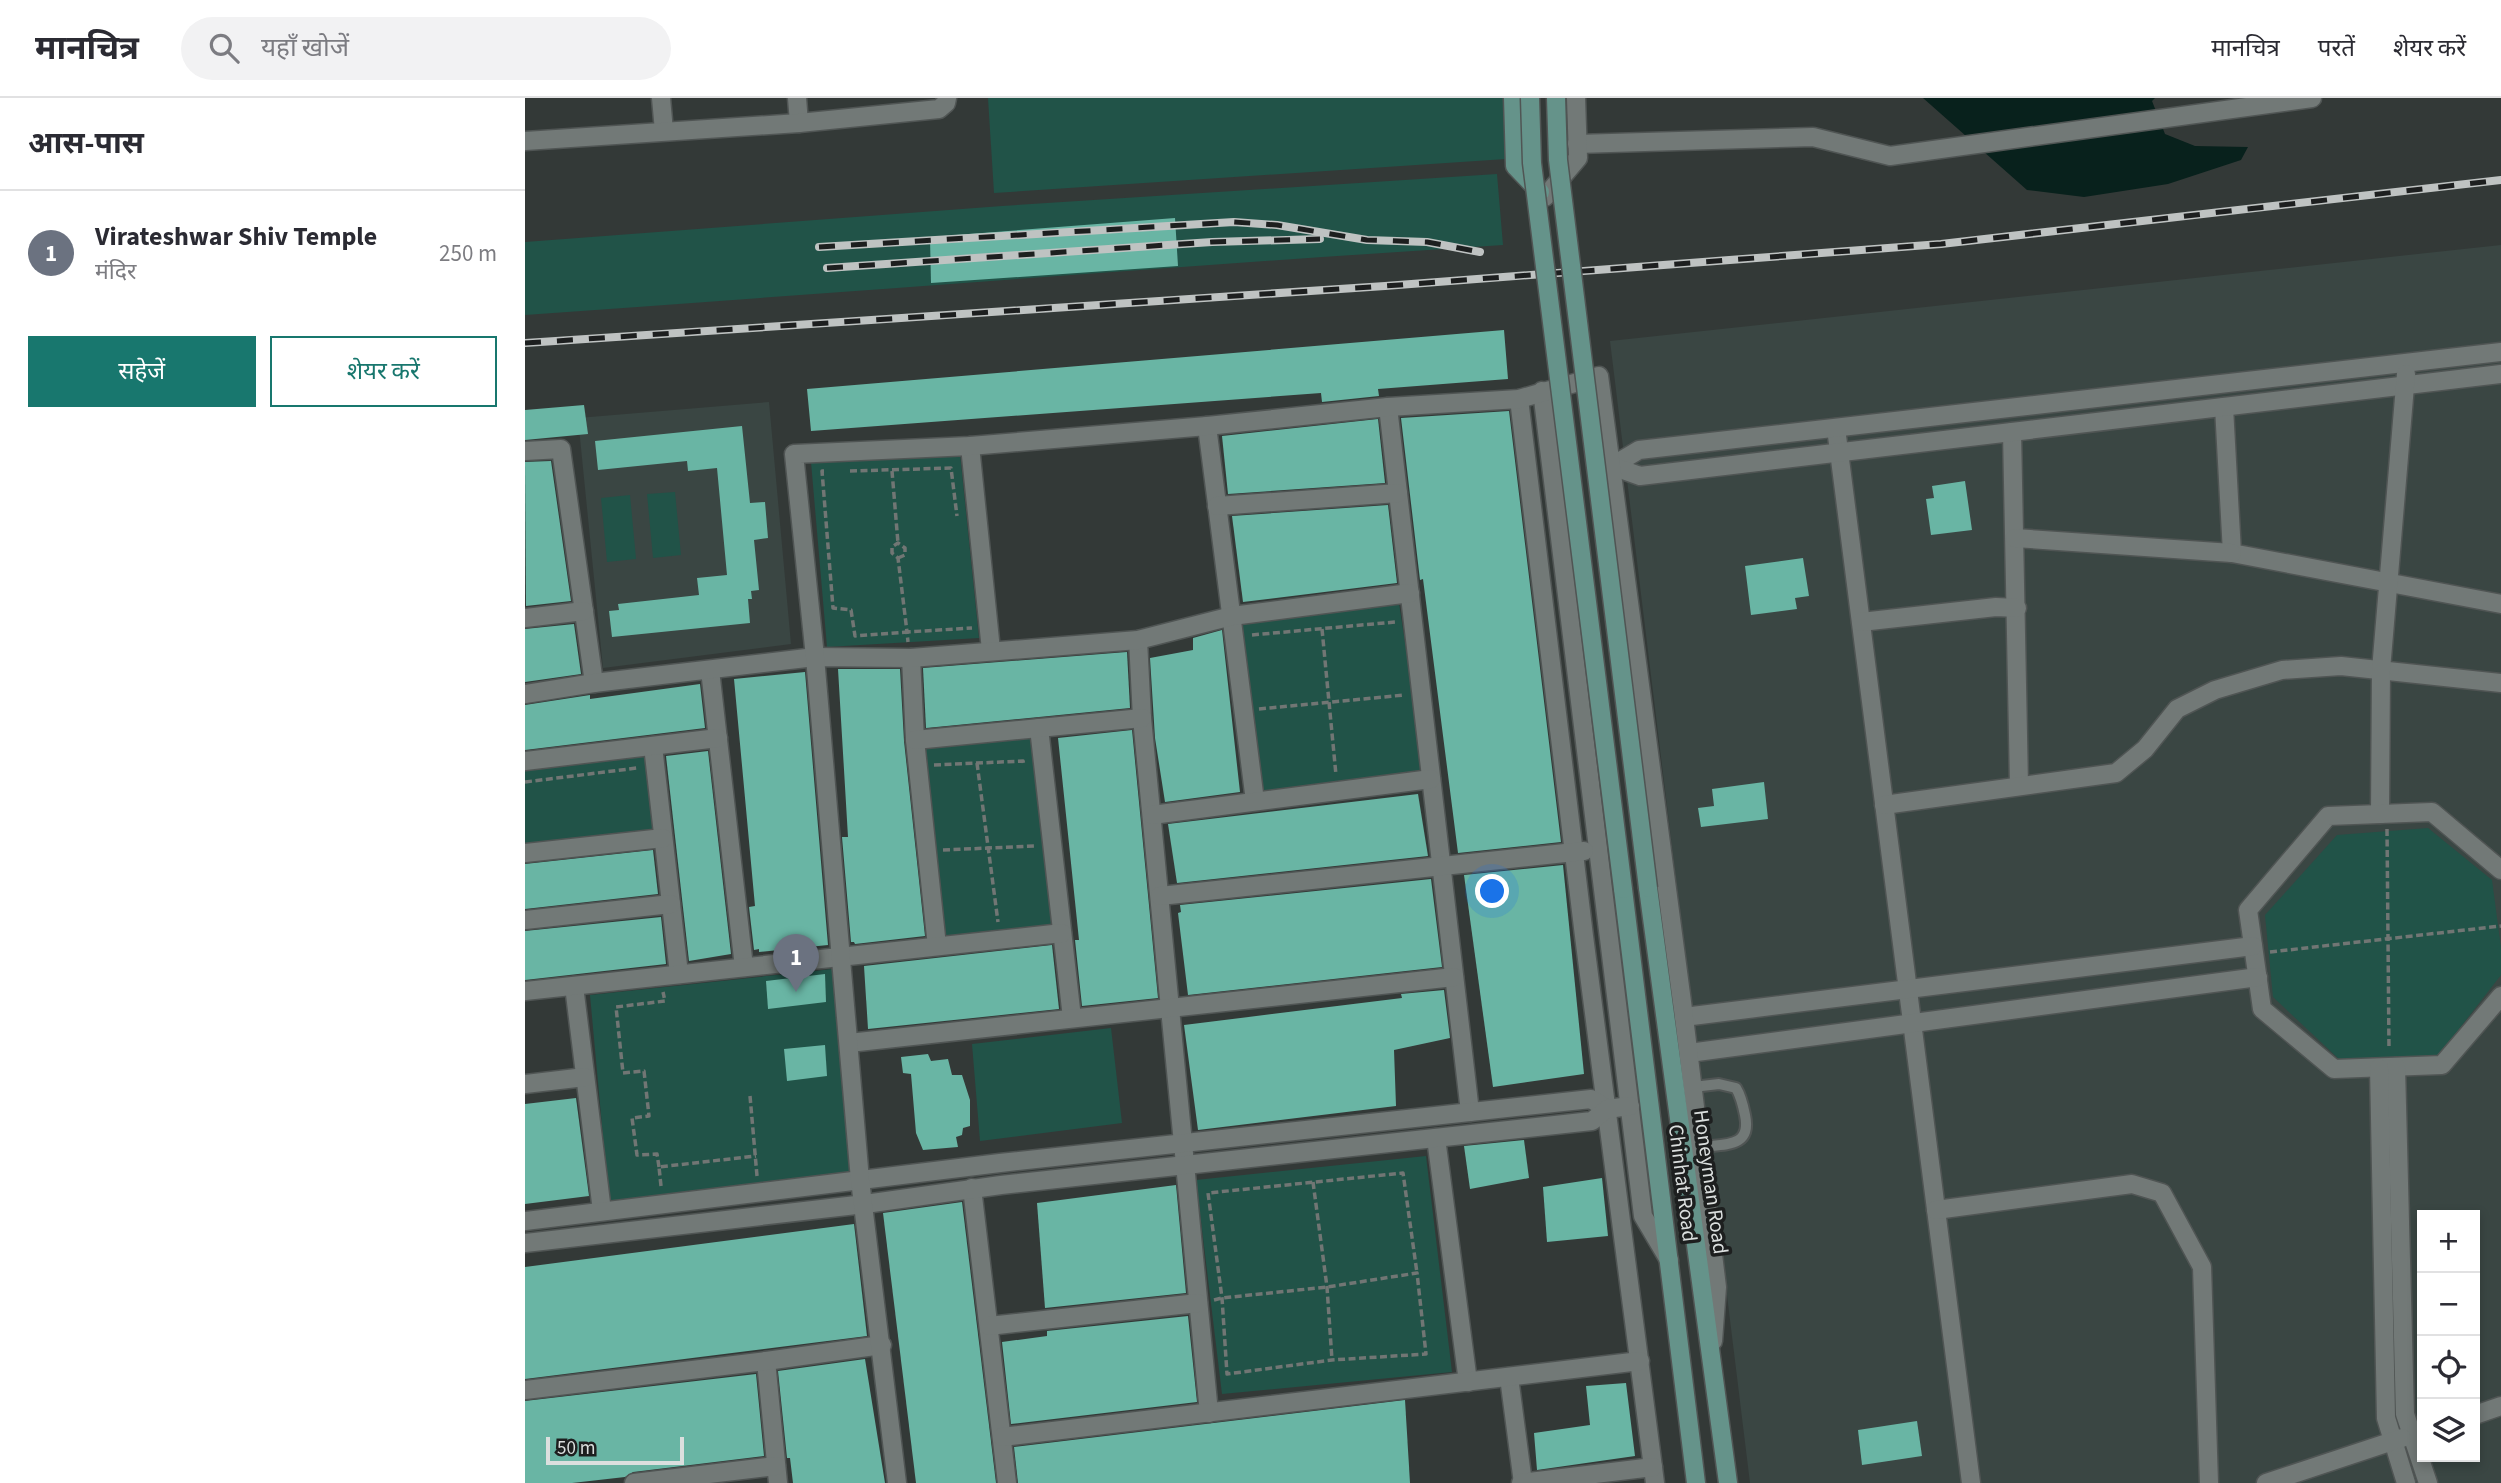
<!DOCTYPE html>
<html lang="hi">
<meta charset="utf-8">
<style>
:root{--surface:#fff;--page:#f2f2f3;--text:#2b2b33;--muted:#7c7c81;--line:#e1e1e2;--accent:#18776e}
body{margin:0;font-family:"Source Sans 3","Noto Sans Devanagari",sans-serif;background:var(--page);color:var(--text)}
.controls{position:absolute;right:21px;bottom:21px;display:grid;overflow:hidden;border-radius:0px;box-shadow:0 4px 10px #0003}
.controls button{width:63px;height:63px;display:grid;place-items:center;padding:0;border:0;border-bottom:2px solid var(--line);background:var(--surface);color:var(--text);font:35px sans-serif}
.scale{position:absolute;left:21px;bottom:18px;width:138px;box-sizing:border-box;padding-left:7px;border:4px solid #dbdfde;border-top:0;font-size:19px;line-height:24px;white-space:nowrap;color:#dbdfde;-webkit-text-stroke:5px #1d1f1f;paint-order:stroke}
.you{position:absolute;left:968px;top:794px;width:24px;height:24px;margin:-18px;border:5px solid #fff;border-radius:50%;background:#1a73e8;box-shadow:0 0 0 10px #1a73e833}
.badge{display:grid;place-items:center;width:46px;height:46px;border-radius:50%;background:var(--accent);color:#fff;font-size:23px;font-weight:700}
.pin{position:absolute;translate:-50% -58px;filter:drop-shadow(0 2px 4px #0008)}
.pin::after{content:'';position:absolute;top:37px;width:24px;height:21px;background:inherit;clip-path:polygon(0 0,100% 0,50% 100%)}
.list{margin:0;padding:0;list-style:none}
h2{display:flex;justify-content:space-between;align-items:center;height:91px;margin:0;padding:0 28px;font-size:30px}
h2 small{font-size:23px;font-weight:400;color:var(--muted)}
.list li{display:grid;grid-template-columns:46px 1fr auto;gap:21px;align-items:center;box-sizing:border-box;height:126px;padding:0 28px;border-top:2px solid var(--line)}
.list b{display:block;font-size:26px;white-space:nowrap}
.list p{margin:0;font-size:23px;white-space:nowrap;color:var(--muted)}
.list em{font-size:23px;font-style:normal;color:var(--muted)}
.actions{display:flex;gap:14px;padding:21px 28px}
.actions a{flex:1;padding:16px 0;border:2px solid var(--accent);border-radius:0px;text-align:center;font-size:24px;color:var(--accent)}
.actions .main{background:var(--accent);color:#fff}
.icon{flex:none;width:38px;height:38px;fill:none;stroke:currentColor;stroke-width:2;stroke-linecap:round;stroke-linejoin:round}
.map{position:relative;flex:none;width:1976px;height:1385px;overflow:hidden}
header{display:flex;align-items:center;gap:42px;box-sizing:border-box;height:98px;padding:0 35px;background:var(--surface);border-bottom:2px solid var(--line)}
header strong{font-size:33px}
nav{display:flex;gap:38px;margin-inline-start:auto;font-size:24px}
.search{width:490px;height:63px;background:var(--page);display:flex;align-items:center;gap:18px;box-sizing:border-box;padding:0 24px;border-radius:38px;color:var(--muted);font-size:26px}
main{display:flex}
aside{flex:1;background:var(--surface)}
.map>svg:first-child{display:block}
.built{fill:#3a4643;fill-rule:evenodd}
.green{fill:#215348}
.water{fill:#08211c}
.building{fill:#69b5a4}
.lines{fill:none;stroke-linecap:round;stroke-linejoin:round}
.lane-casing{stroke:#505554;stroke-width:14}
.street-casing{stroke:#505554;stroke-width:21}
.secondary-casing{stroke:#505554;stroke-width:21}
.path{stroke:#717674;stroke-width:3.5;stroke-dasharray:7 3.5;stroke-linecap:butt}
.lane{stroke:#727977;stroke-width:10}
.street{stroke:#727977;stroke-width:18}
.secondary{stroke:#65938a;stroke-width:18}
.rail-casing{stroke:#bfc3c2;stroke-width:8}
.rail{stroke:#1d1f1f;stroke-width:5;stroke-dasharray:16;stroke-linecap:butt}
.secondary-bridge-casing{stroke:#505554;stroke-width:21;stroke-linecap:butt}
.secondary-bridge{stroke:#65938a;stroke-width:18}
.labels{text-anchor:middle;stroke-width:7;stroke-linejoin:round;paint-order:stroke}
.street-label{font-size:21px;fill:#dbdfde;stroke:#1d1f1f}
</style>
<header>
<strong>मानचित्र</strong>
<div class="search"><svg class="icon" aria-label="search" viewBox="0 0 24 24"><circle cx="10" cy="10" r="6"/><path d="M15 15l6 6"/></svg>यहाँ खोजें</div>
<nav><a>मानचित्र</a><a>परतें</a><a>शेयर करें</a></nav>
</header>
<main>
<aside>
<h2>आस-पास<small></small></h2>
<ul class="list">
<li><span class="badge" style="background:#6b7280">1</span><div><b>Virateshwar Shiv Temple</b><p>मंदिर</p></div><em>250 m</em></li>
</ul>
<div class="actions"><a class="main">सहेजें</a><a>शेयर करें</a></div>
</aside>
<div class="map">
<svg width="1976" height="1385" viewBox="0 0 1976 1385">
<rect width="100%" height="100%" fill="#333937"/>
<g class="built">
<path d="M1976 147V1385H1225L1085 243ZM1897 1117H1950V1359H1897Z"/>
<polygon points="244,304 266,546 78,570 53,320"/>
</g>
<g class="green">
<polygon points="463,0 979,0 981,61 469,95"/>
<path d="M972 76 978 147C652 168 326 194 0 217V144L477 108Z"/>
<polygon points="435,356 454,540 302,549 286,364"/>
<polygon points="150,394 156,457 128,460 122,396"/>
<polygon points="105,397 111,461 82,464 76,400"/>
<polygon points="874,505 900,676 732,695 715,522"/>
<polygon points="509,638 530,831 418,841 400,648"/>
<polygon points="125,655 135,737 0,751 0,668"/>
<polygon points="1903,730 1967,782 1976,850 1976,877 1913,958 1815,962 1748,899 1740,817 1812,737"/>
<polygon points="308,871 327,1076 84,1104 65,897"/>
<polygon points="586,930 597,1025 455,1043 447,946"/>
<polygon points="901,1058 927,1274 697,1296 671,1082"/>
</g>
<polygon class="water" points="1398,0 1630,0 1627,3 1640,36 1670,48 1723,49 1716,62 1643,86 1559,99 1502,92"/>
<g class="building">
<polygon points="650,120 653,168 406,185 405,139"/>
<polygon points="979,232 983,281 853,291 854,298 797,304 796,295 286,333 282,291"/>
<polygon points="59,307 63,336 0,342 0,312"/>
<polygon points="984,313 1036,744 933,755 898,481 895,482 876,320"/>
<polygon points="853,321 860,385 703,396 697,338"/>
<polygon points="217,328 225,405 240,404 243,440 229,442 234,492 226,493 227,501 223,501 225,525 87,539 84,513 94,512 93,506 174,497 172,480 202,477 192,370 163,373 162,363 73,372 70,343"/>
<polygon points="26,363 46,503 1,508 0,364"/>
<polygon points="1440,383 1447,432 1406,437 1401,401 1409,400 1407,388"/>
<polygon points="863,407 872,485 718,504 707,418"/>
<polygon points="1278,460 1284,498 1270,500 1272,511 1226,517 1220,468"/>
<polygon points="49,526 56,576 0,584 0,531"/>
<polygon points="697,532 715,694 640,704 630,640 625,560 668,552 668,540"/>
<polygon points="602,554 605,610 401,630 398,570"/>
<polygon points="313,571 375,571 379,643 400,838 330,846 329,844 326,844 317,739 323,739"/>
<polygon points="280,574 303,847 234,854 234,851 229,852 224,809 230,808 209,581"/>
<polygon points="175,586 180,630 0,652 0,607 65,597 65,601"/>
<polygon points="607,632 633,900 557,908 550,842 554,842 533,640"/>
<polygon points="183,653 206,856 164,863 141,658"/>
<polygon points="1239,684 1243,721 1176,729 1173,710 1189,708 1187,691"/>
<polygon points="893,696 903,758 652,785 643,726"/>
<polygon points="128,752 133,796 0,811 0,766"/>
<polygon points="1038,767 1059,976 968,989 939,777"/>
<polygon points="906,781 917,869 663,897 653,815 656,814 655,807"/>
<polygon points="136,819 141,866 0,882 0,833"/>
<polygon points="527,847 534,911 343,931 339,868"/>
<polygon points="300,876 301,904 243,911 241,883"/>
<polygon points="919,892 925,940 869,952 871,1008 673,1032 659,927 877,900 876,896"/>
<polygon points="300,947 302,978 262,983 259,951"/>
<polygon points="403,956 406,963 423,961 427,977 437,977 445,1002 445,1028 438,1030 437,1037 431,1039 433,1049 398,1052 391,1035 386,976 378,975 376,959"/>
<polygon points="51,1000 64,1098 0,1106 0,1006"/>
<polygon points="999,1042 1004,1080 945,1091 939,1048"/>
<polygon points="1077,1080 1083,1138 1022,1144 1018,1089"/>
<polygon points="651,1087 661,1195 520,1210 512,1105"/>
<polygon points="437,1104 471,1385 391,1385 358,1115"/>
<polygon points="329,1126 342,1238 0,1281 0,1169"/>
<polygon points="663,1218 672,1304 486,1326 477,1244 522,1238 522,1233"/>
<polygon points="340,1261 360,1385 268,1385 265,1360 262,1360 253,1273"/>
<polygon points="231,1276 239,1358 108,1374 100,1379 47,1385 0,1385 0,1303"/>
<polygon points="1101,1285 1110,1358 1012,1372 1009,1335 1065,1327 1061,1288"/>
<polygon points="880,1302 885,1385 493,1385 489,1349"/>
<polygon points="1392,1323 1397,1358 1337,1367 1333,1332"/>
</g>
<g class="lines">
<defs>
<path id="lane" d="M1168 989 1194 986 1211 990C1216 998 1218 1007 1220 1017 1227 1050 1200 1046 1175 1049"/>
<g id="street">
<polyline points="136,0 139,33"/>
<polyline points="272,0 274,25"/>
<polyline points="0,43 274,25 414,11 421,5 422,0"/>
<polyline points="1052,46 1288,39 1365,58 1787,0"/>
<polyline points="1020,99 1053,60 1051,0"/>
<polyline points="1017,293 1118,1118 1144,1162"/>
<polyline points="994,301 1059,838 1130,1385"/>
<polyline points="863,309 945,1014"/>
<polyline points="1699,309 1707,455 1976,506"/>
<polyline points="682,328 730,703"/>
<polyline points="1311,330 1446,1385"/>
<polyline points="1487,334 1494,688"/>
<polyline points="445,348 466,552"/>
<polyline points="0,353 36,351 69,585"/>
<polyline points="1087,368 1114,352 1976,254"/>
<polyline points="1087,368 1115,378 1976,276"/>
<polyline points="692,408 873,395"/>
<polyline points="1490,440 1707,455"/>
<polyline points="0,520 59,513"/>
<polyline points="1336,524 1471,509 1492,510"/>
<polyline points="613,542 617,620 684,1315"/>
<polyline points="386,560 390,642 412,848"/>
<polyline points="185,572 219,869"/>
<polyline points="0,596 69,585 290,559 386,560 613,542 707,518 885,495"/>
<polyline points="514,630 547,920"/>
<polyline points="390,642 617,620"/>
<polyline points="128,648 154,876"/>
<polyline points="0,663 193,640"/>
<polyline points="1359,707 1591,675 1620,651 1652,611 1690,592 1757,572 1816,568 1976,585"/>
<polyline points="1855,716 1856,572 1881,276"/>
<polyline points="627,717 906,681"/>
<polyline points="0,755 138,740"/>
<polyline points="1976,772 1907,714 1803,718 1723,812 1737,911 1809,971 1917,967 1976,898"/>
<polyline points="635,798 1059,753"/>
<polyline points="0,822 146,806"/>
<polyline points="49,888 77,1113"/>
<polyline points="0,893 537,835"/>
<polyline points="1159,919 1728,848"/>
<polyline points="324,945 929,879"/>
<polyline points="1164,955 1733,879"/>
<polyline points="1871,969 1880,1316 1903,1385"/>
<polyline points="1854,970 1861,1320 1881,1385"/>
<polyline points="0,986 60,979"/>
<polyline points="911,1040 943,1284"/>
<polyline points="447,1090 482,1385"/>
<polyline points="1411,1112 1607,1086 1637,1095 1677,1169 1684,1385"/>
<polyline points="0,1123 475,1065 1066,1001 1082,1011"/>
<polyline points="0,1145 340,1106 476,1087 1067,1023 1082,1011 1105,1008"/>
<polyline points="464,1228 673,1205"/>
<polyline points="241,1263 253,1385"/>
<polyline points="984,1279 998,1385"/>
<polyline points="0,1292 241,1263 357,1247"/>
<polyline points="1950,1317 1976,1308"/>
<polyline points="477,1339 1115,1263"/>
<polyline points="109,1385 251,1368"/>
<polyline points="372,1385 335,1082 290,559 269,356 445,348 682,328 863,309 994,301 1074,278 1159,919 1192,1189 1188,1243"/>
<polyline points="996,1385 1128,1369"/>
<polyline points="1741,1385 1877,1340"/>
</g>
<g id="secondary">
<polyline points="988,0 990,68 1015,94"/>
<polyline points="1123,790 1203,1385"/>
<polyline points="1098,791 1171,1385"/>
</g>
</defs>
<use href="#lane" class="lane-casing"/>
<use href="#street" class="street-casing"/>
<use href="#secondary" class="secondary-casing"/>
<g class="path">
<polyline points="299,373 297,373 308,510 326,512 330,538 382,534 383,544"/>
<polyline points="325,373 426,370 432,418"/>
<polyline points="367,373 373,445"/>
<polyline points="373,460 380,457 380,450 373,445 367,449 367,455 373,460 382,534 447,530"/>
<polyline points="797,531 811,677"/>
<polyline points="727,537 870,524 870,526"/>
<polyline points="734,611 879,597"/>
<polyline points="452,665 473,824"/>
<polyline points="409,667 498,663 499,667"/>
<polyline points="0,684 112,670"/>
<polyline points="1862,731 1864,951"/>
<polyline points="418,752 510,748"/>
<polyline points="1745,854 1976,828"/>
<polyline points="225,998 232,1078"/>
<polyline points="134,1069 132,1056 112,1057 107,1020 124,1018 119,973 98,975 91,909 140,903 138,894"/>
<polyline points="788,1084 802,1189 807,1262"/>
<polyline points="136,1088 134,1069 231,1058"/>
<polyline points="689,1202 697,1200 802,1189 892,1175 901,1256 807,1262 702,1276 697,1200 683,1095 878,1075 892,1175"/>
</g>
<use href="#lane" class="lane"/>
<use href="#street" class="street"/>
<use href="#secondary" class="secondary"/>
<defs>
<g id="rail">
<polyline points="294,149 709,124 752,127 842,142 902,144 955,154"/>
<polyline points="302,170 687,144 795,141"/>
<polyline points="0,245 860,188 1416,146 1976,82"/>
</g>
</defs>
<use href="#rail" class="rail-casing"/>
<use href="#rail" class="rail"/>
<defs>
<g id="secondary-bridge">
<polyline points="1005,0 1007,65 1098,791"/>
<polyline points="1031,0 1033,62 1123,790"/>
</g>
</defs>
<use href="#secondary-bridge" class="secondary-bridge-casing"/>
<use href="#secondary-bridge" class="secondary-bridge"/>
</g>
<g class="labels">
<g class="street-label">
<text transform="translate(1186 1084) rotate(82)" y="7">Honeyman Road</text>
<text transform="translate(1158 1085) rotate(83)" y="7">Chinhat Road</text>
</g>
</g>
</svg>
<div class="controls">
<button>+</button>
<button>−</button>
<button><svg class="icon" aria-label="locate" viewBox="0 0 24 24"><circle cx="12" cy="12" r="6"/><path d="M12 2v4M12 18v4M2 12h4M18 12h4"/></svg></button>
<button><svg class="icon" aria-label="layers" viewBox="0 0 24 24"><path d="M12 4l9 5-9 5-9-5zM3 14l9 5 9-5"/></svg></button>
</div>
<div class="scale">50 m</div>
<div class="you"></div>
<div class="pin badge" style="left:271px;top:894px;background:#6b7280">1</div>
</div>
</main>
